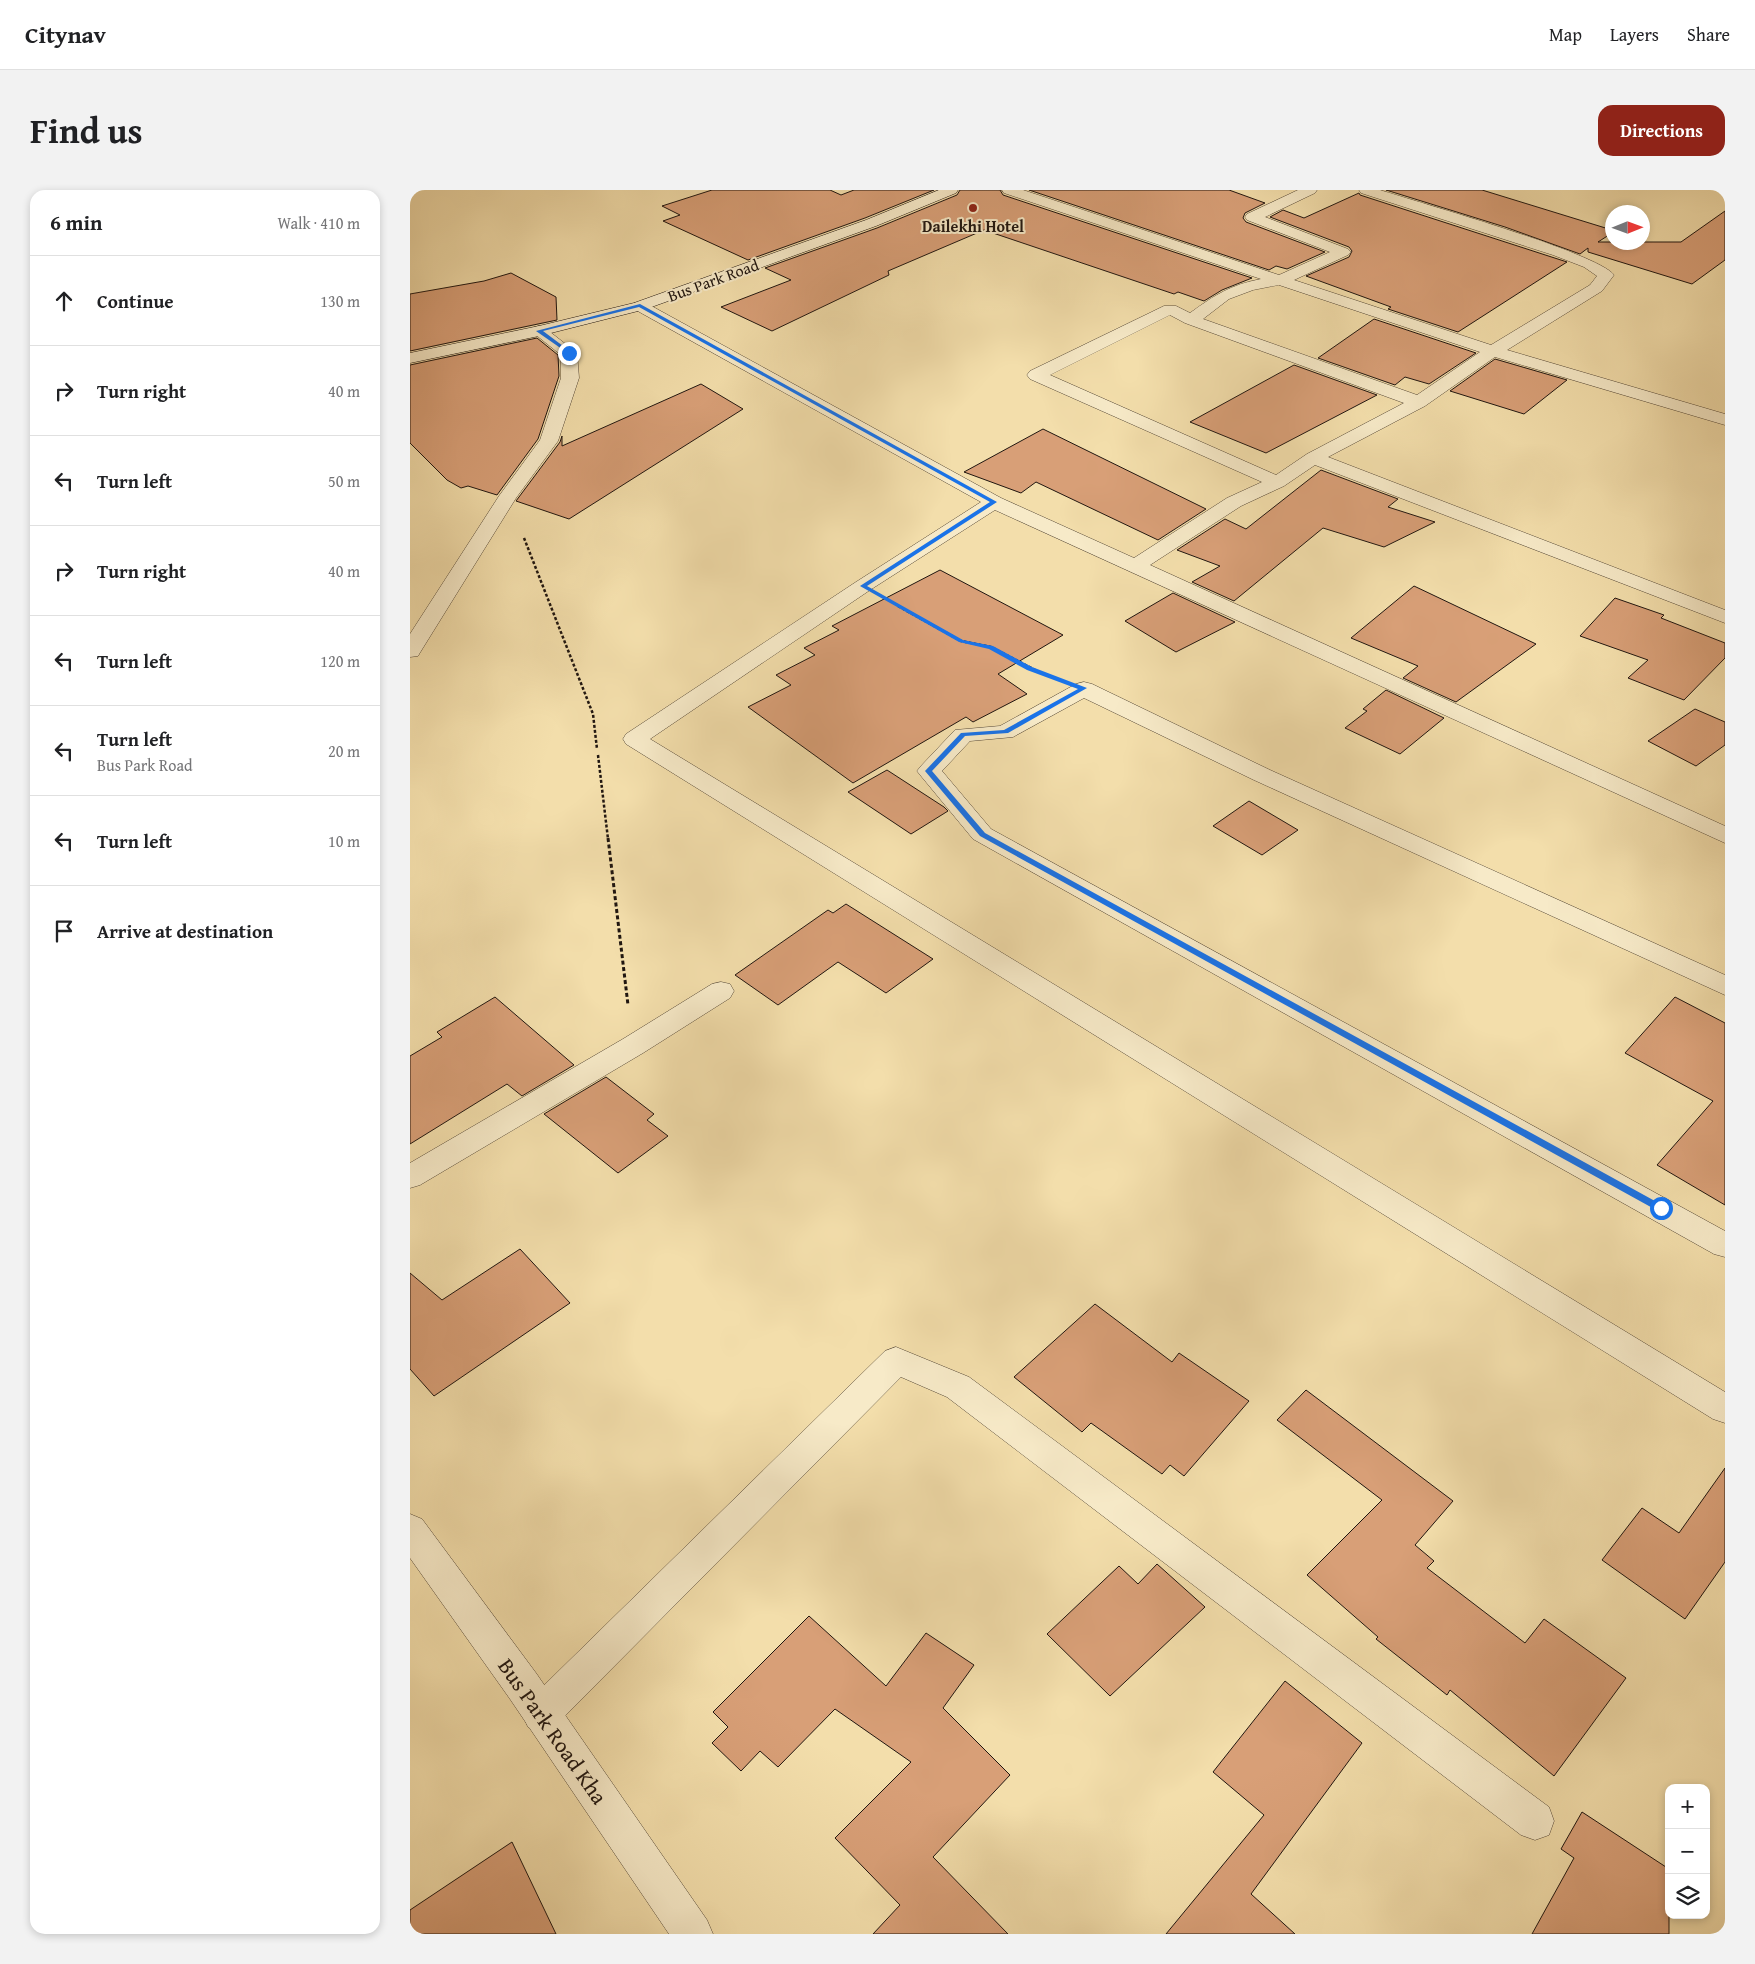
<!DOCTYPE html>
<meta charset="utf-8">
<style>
:root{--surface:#fff;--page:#f2f2f2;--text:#202124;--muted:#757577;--line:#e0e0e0;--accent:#8f2418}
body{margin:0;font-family:"Gentium Book Plus",serif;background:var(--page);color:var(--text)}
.controls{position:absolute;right:15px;bottom:15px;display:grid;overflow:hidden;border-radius:10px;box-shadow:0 2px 8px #0003}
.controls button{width:45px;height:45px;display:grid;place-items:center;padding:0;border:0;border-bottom:1px solid var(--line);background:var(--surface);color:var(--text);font:25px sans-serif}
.compass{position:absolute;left:1195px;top:15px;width:45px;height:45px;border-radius:50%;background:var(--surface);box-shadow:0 2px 8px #0003;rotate:89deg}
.stop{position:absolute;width:15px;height:15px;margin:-11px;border:4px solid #1a73e8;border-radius:50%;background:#fff}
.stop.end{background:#1a73e8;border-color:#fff;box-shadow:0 1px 5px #0008}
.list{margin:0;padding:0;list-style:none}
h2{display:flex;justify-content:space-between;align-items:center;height:65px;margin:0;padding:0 20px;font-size:21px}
h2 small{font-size:16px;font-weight:400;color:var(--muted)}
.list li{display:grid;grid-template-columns:32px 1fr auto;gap:15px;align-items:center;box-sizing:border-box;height:90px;padding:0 20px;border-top:1px solid var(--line)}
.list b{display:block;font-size:19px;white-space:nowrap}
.list p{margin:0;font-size:16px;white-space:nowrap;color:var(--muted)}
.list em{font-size:16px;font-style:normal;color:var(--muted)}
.icon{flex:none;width:28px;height:28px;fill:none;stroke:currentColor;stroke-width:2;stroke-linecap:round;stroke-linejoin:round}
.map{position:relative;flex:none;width:1315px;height:1744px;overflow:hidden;border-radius:15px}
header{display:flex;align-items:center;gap:30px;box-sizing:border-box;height:70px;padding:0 25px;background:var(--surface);border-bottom:1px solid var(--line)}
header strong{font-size:24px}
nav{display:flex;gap:28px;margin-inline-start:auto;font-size:18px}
.intro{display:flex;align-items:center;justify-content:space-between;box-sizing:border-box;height:120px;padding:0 30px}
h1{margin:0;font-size:35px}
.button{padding:12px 22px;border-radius:15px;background:var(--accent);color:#fff;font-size:18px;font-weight:700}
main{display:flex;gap:30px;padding:0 30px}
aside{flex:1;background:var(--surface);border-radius:15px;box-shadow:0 2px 8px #0003}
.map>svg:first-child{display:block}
.building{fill:#d89f77;stroke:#201610}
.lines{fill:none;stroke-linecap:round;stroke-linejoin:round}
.minor-casing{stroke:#554837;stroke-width:1}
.tertiary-casing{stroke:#554837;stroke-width:1}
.secondary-casing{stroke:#201610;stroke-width:1}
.path-far1{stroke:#201610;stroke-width:2.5;stroke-dasharray:3 2;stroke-linecap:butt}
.path{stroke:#201610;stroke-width:3;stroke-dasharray:4 2.5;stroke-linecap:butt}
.minor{fill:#f7eac8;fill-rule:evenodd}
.tertiary{fill:#f7eac8;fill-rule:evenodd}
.secondary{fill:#f7eac8;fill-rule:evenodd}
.route{fill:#1a73e8}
.poi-dot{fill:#8f2418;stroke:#f7eac8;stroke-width:2}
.labels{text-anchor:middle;stroke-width:4;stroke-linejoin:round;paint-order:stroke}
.far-poi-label{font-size:16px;font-weight:bold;fill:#201610;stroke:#f7eac8}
.far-street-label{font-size:16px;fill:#201610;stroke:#f7eac8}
.near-street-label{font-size:22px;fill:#201610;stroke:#f7eac8}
</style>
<header>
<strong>Citynav</strong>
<nav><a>Map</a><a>Layers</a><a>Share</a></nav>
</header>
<div class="intro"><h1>Find us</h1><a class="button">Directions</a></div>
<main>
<aside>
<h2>6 min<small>Walk · 410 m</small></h2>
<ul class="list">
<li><svg class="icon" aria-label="ahead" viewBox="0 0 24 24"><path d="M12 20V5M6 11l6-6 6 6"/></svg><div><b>Continue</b></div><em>130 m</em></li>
<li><svg class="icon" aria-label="right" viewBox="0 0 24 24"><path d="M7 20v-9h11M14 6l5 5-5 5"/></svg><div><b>Turn right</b></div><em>40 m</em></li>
<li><svg class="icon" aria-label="left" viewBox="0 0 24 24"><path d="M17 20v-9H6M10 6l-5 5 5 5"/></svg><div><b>Turn left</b></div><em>50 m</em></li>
<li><svg class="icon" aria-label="right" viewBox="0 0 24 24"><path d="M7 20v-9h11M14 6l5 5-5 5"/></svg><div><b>Turn right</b></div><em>40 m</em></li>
<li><svg class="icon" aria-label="left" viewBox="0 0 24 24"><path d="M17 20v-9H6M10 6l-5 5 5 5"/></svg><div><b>Turn left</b></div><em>120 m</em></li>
<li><svg class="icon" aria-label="left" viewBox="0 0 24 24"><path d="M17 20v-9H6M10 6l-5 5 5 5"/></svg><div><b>Turn left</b><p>Bus Park Road</p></div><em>20 m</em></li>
<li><svg class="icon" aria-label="left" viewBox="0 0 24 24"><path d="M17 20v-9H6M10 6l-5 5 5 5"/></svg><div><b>Turn left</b></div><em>10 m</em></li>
<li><svg class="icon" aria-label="arrive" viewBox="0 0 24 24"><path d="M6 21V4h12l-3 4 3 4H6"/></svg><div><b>Arrive at destination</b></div></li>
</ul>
</aside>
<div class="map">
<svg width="1315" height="1744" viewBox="0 0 1315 1744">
<rect width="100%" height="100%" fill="#f3deab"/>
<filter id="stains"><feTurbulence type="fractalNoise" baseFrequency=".004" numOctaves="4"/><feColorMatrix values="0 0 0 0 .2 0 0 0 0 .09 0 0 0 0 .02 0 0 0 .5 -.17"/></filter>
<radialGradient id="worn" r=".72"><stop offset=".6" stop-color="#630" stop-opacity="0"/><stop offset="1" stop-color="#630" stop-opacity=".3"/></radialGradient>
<g class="building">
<polygon points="302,0 420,0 431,5 444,0 524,0 455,28 338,70 253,31 270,25 252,16"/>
<polygon points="550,0 590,0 593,5 842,88 812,100 794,111 768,102 764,104 574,40 478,81 479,85 362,141 311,117 381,90 355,78 467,38 547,5"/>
<polygon points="619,0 819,0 855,13 835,23 833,28 836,32 915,62 877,79 866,76 859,80"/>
<polygon points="976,0 1072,0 1202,40 1202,43 1188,52 1271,52 1315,21 1315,70 1282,94 1178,62 1178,58 1170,64 1095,37"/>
<polygon points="949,3 950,5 1157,72 1048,142 978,119 981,117 896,86 939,67 942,61 939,57 860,27 873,20 894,28"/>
<polygon points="101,83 146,107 147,130 0,161 0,104 74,91"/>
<polygon points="964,129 1066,163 1019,194 995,187 985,195 908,168"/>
<polygon points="127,148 148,165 149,186 128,249 87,305 58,296 51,298 37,290 0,253 0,175"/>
<polygon points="1085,169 1157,190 1114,224 1040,201"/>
<polygon points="884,175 967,205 856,263 780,232"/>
<polygon points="291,194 333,219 159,329 106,311 150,252 152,246 152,256"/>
<polygon points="633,239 796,319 748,350 626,292 611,303 554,282"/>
<polygon points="911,280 988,309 978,317 1025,332 974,357 913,338 824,411 782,392 810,376 767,360 815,329 836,339"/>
<polygon points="530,380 653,445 588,484 617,504 563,532 556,527 443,593 338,517 381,495 366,485 405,465 394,458 429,440 422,436"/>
<polygon points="1004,396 1126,454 1046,512 993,488 1008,476 941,448"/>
<polygon points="763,403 825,432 766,462 715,431"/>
<polygon points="1205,408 1254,425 1251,428 1315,453 1315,468 1274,510 1218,488 1238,470 1170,446"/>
<polygon points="976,500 1034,528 990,564 935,538 957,521 953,519"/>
<polygon points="1285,519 1315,532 1315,555 1286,576 1238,551"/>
<polygon points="477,580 534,617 538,621 501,644 438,602"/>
<polygon points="839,611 888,640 852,665 803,636"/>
<polygon points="436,714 523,769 476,803 428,772 368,815 325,785 418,720 423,723"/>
<polygon points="85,807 164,875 112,906 97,894 0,954 0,866 32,847 27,842"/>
<polygon points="1265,807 1315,833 1315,1015 1247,975 1303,911 1215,863"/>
<polygon points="196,887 244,924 237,930 258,946 208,983 134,924"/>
<polygon points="110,1059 160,1113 24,1206 0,1179 0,1083 32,1110"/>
<polygon points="685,1114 762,1172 769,1163 839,1211 774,1286 760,1275 752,1284 681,1233 672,1242 604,1187"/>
<polygon points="896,1200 1043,1311 1005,1355 1024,1371 1017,1378 1115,1453 1134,1429 1216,1488 1144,1586 1040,1500 1037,1505 966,1449 968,1447 897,1385 972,1310 867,1230"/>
<polygon points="1315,1278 1315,1372 1275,1429 1192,1370 1232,1318 1269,1343"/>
<polygon points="747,1374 795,1417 700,1506 637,1444 709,1376 728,1394"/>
<polygon points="399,1426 476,1496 516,1443 564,1475 533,1518 600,1585 523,1667 598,1744 463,1744 490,1715 425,1648 501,1572 425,1519 368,1577 350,1561 331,1581 302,1553 318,1537 303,1522"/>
<polygon points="875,1491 952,1553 841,1704 885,1744 756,1744 854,1625 803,1582"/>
<polygon points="1172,1622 1259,1679 1259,1744 1122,1744 1164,1668 1151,1659"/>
<polygon points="102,1652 146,1744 0,1744 0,1720"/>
</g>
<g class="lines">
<defs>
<g id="minor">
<path d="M592 0H613L869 85 920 62 837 30 835 27 837 24 888 0H907L905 3 855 27 938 59 941 62 938 65 884 90 1081 155 1180 95 1187 86 1174 77 1143 65 951 3 949 0H970C1007 12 1188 63 1204 85L1192 101 1097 160 1315 224V235L1085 167 1015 216 918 267 1315 420V433L905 275 874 296 831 316 740 375 1315 636V653L585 320 460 400 240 549 1315 1202V1233L1303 1229 216 554 213 549 216 544 446 392 571 312 224 119 222 116 224 113H236L591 308 724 368 817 308 852 292 620 189 617 185 620 181 754 116H766L780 123C805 105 820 95 851 89L594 3ZM869 95 1070 162 1007 205 793 129 819 109 843 100ZM760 125 775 133 994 213 897 264 866 285 640 185Z"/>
<polygon points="129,136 135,138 167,163 169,188 148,251 106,308 11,461 8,466 0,467 0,444 89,306 130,250 151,188 151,165 121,141 123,138"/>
<polygon points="674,492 682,494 860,580 1315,785 1315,805 844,590 674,508 603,547 560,551 532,581 581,639 1315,1041 1315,1067 1304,1064 563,649 511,586 507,581 511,576 545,540 590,536 666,494"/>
<polygon points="311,792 320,794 324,801 320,808 233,863 10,995 0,998 0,973 213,849 302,794"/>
<polygon points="486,1157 559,1187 1139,1617 1144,1631 1139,1645 1125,1650 1111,1645 537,1207 491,1187 144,1537 131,1543 118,1537 112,1524 118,1511 475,1161"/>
</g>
<polygon id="tertiary" points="0,1324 12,1329 126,1483 297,1730 303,1744 259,1744 100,1509 0,1368"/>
<polygon id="secondary" points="529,0 548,0 546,3 466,36 236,119 129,146 0,173 0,163 129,136 224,113 456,30"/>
</defs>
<use href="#minor" class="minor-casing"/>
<use href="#tertiary" class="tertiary-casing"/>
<use href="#secondary" class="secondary-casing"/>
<g class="path-far1">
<polyline points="114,348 183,524 187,559"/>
<polyline points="488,416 551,451 581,457 629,482"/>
<polyline points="188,565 198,649"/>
</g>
<polyline class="path" points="198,648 218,815"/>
<use href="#minor" class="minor"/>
<use href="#tertiary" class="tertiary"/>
<use href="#secondary" class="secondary"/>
</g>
<polygon class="route" points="230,114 587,312 457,396 553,450 583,456 622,477 677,498 598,543 555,546 522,581 575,643 1254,1016 1254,1021 1248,1021 570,646 515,581 551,543 594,540 668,499 617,480 579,459 549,452 450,396 580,312 229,117 133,141 161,162 159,164 126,141"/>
<circle class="poi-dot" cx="563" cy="18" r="5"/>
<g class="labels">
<g class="far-poi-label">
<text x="563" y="42">Dailekhi Hotel</text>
</g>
<g class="far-street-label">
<text transform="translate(303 90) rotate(-20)" y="6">Bus Park Road</text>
</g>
<g class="near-street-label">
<text transform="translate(143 1541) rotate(55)" y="8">Bus Park Road Kha</text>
</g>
</g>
<rect width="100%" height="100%" filter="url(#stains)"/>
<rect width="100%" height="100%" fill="url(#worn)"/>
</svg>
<div class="controls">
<button>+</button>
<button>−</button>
<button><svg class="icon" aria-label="layers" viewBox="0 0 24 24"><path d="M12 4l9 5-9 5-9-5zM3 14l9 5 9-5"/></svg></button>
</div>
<svg class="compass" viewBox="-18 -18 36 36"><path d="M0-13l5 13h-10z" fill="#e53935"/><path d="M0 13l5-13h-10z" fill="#757577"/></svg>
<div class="stop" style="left:1251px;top:1018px"></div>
<div class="stop end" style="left:159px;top:163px"></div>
</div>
</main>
